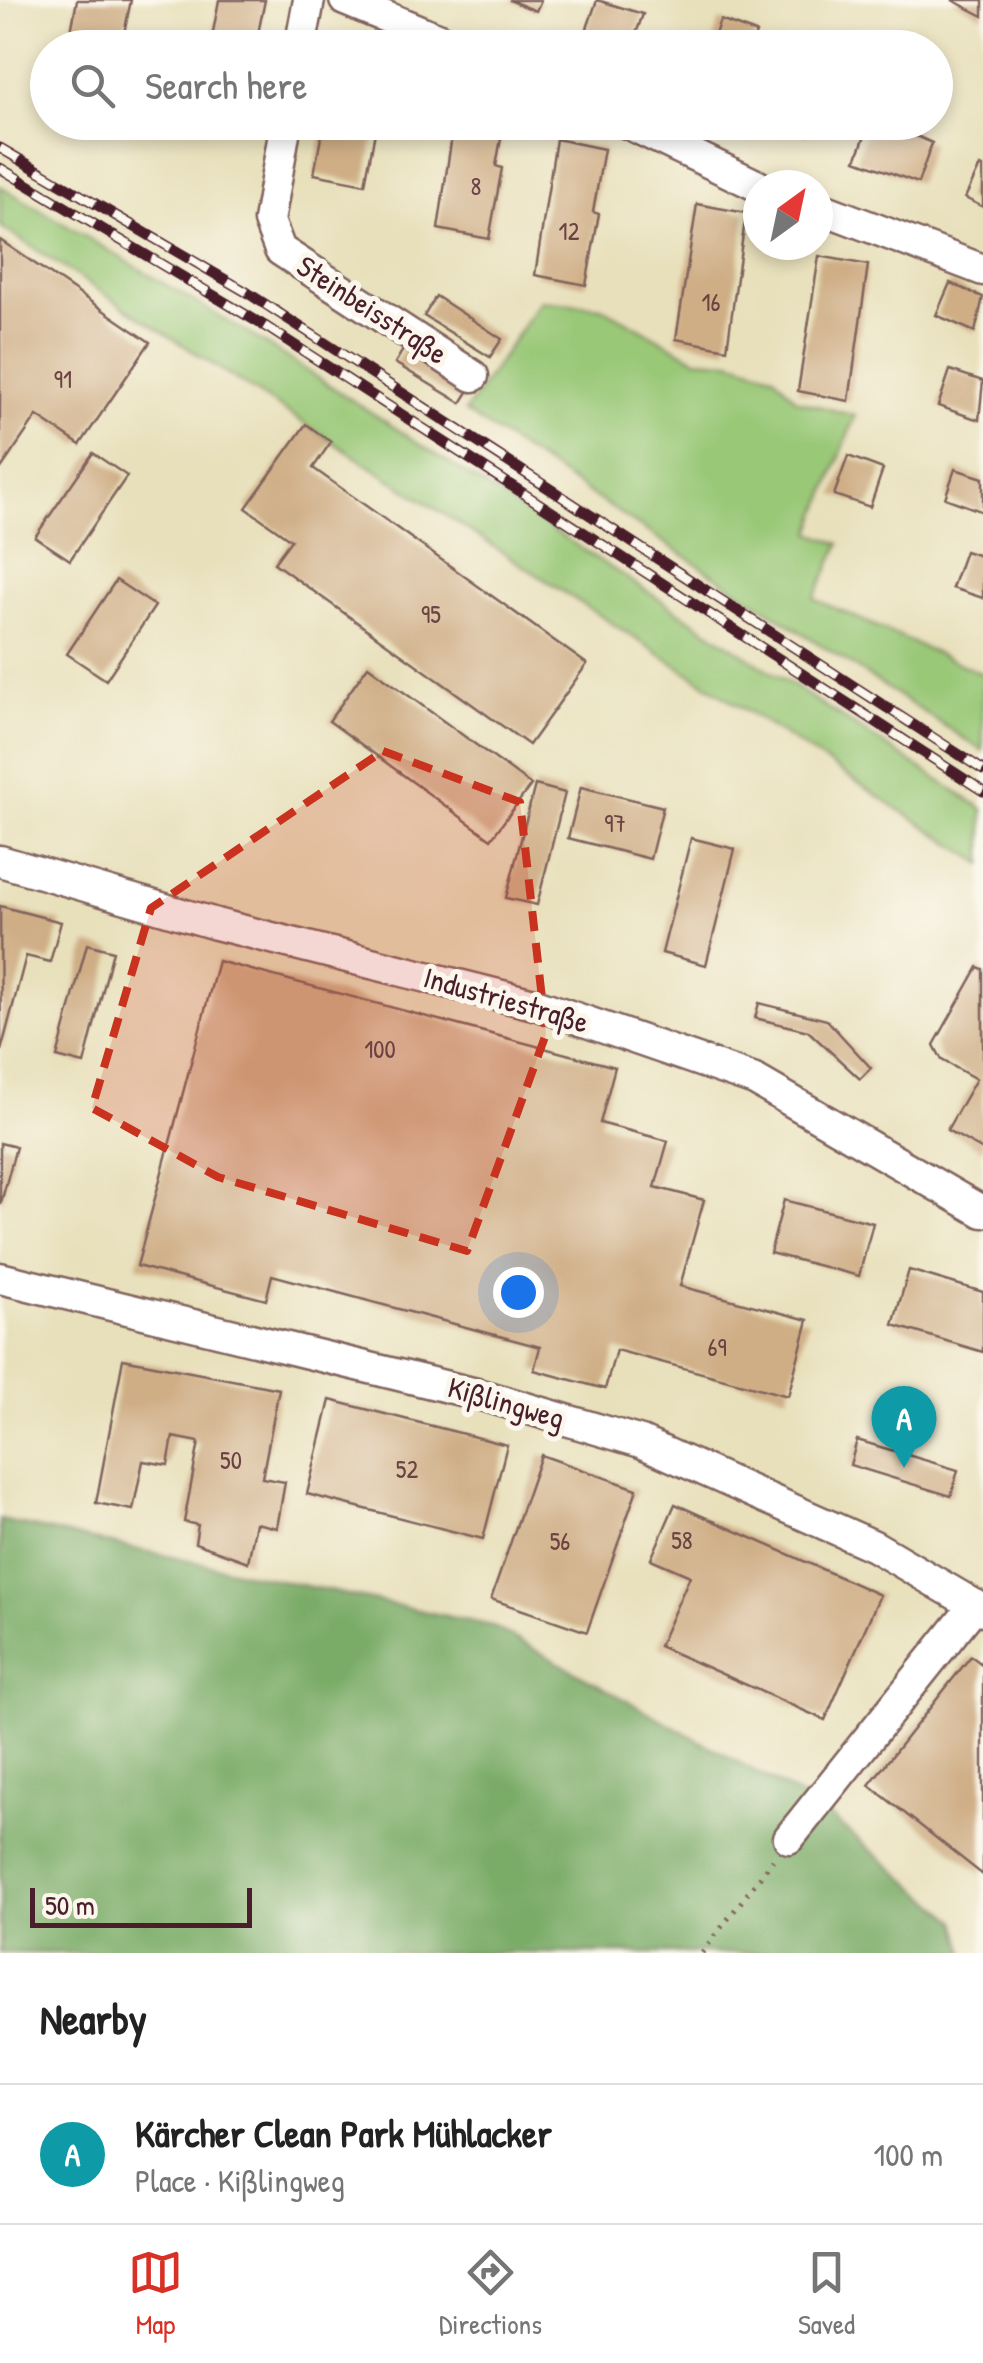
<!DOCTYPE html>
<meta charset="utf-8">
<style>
:root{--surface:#fff;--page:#f2f2f2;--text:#222;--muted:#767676;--line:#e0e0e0;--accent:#d93025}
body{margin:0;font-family:"Patrick Hand",sans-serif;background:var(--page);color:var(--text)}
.compass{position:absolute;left:743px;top:170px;width:90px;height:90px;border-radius:50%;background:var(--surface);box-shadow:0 5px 15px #0003;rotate:33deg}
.scale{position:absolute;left:30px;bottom:25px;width:222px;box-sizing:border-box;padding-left:10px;border:5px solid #4a1f2b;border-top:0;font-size:28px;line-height:35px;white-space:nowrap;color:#4a1f2b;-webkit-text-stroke:8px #fbf7ec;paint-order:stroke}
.you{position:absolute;left:518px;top:1292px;width:35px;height:35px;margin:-25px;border:8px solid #fff;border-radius:50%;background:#1a73e8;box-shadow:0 0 0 15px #1a73e833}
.badge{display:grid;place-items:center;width:65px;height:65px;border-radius:50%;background:var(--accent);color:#fff;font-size:32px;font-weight:700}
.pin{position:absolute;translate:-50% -82px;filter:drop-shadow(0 2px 5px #0008)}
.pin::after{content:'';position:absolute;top:52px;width:35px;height:30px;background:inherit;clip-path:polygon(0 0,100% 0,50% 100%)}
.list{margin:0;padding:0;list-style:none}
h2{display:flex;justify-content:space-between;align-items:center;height:130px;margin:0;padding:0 40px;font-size:42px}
h2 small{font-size:32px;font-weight:400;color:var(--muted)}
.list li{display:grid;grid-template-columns:65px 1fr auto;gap:30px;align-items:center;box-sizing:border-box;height:140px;padding:0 40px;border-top:2px solid var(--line)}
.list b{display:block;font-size:38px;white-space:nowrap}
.list p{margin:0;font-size:32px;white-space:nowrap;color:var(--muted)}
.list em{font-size:32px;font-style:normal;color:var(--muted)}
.icon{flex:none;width:55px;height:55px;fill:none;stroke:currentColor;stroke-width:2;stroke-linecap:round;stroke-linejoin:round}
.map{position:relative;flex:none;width:983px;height:1953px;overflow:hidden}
.search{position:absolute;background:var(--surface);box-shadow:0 5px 15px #0003;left:30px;right:30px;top:30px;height:110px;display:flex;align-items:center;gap:25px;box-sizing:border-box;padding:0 35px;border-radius:55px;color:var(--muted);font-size:38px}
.sheet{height:270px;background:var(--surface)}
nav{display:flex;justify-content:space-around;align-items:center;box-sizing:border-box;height:140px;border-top:2px solid var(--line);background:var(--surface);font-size:28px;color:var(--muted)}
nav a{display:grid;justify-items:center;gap:5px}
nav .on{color:var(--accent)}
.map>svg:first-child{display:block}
.green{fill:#99c877;stroke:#727451;stroke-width:2.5}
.forest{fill:#7aac68;stroke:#62664a;stroke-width:2.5}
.building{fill:#cfae86}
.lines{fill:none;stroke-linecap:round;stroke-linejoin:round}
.minor-casing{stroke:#81635d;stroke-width:35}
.path{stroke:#81635d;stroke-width:5;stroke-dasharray:2.5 8;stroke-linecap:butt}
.minor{stroke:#fff;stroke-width:30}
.rail-casing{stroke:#4a1f2b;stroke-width:11}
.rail{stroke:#fbf7ec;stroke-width:8;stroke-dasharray:22;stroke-linecap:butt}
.marked{fill:#c8321e;fill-opacity:0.2;stroke:#c8321e;stroke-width:8;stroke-dasharray:20 12;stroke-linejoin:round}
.labels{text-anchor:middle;stroke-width:10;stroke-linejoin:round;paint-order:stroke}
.number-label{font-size:25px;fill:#6b4342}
.street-label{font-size:30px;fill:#4a1f2b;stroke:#fbf7ec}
</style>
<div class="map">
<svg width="983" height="1953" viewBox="0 0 983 1953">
<rect width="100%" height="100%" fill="#fbf7ec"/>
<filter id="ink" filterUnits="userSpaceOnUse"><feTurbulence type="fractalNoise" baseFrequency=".01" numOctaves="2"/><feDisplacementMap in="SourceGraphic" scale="20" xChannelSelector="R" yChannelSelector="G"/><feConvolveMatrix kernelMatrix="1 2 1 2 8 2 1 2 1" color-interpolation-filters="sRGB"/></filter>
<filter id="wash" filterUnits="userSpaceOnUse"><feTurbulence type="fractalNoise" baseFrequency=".0048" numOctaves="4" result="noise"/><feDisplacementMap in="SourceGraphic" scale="40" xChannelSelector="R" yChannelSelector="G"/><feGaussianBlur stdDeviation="2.25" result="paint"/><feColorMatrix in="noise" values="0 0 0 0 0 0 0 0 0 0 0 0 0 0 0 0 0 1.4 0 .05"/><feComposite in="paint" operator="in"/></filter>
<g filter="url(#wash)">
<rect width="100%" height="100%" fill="#e8e0bb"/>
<g class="green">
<polygon points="0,186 264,343 983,809 983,864 0,226"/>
<polygon points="540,301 601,307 696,359 730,361 773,374 797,400 855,416 811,533 840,544 814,599 983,674 983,751 465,412"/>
</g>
<polygon class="forest" points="0,1520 492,1626 816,1805 957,1921 965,1953 0,1953"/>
<g id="blocks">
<g class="building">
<polygon points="77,0 131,0 121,48 68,48"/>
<polygon points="219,0 265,0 255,48 210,48"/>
<polygon points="509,0 541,0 536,11"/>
<polygon points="597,0 643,14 631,48 585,34"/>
<polygon points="952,0 983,0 983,16"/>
<polygon points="720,20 756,33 751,48 710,48"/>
<polygon points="335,38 372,46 372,48 333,48"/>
<polygon points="324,122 377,122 365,184 314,174"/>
<polygon points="454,122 504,122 496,166 502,168 489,239 438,229"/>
<polygon points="775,122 812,122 808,135"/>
<polygon points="870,122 918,122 914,135 932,143 918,183 856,160"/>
<polygon points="556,139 604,149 593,212 599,214 586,285 535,275"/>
<polygon points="980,166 983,167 983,207 965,198"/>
<polygon points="697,204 746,213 727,349 676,339"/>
<polygon points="0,240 150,342 80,445 37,416 0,470"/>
<polygon points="819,256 868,265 849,401 798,391"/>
<polygon points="950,283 983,297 975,332 936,315"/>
<polygon points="436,296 502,339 490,357 424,316"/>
<polygon points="407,343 473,384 461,403 395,363"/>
<polygon points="950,370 983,381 979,420 938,406"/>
<polygon points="306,424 331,442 313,468 587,664 529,745 274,563 291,540 246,508"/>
<polygon points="93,453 127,476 70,560 35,537"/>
<polygon points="848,456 883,469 870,507 834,495"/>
<polygon points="955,469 983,478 983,512 945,498"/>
<polygon points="965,551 983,557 983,598 952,588"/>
<polygon points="116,580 155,606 106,680 67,654"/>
<polygon points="368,666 531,785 491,839 329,721"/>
<polygon points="535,785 565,793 537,905 506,898"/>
<polygon points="581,787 663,807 650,859 568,838"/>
<polygon points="691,838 735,849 706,965 662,953"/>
<polygon points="0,906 61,922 50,962 26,956 1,1051"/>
<polygon points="87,944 113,951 84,1064 57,1057"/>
<polygon points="218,961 615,1067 600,1123 668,1141 655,1187 704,1200 680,1286 808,1320 788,1396 616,1350 605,1389 534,1370 540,1347 272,1275 266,1300 137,1266"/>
<polygon points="978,967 983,969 983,1150 947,1130 976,1079 942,1060 934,1045"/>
<polygon points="759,1003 827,1020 871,1068 860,1079 808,1031 755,1018"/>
<polygon points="0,1143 16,1147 1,1203 0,1203"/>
<polygon points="784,1200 873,1223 859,1276 770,1253"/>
<polygon points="909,1270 983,1292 983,1352 893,1325"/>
<polygon points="123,1359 279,1389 262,1478 285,1482 277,1528 256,1523 248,1562 195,1543 198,1525 184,1522 199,1442 173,1437 168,1465 143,1461 133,1510 96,1503"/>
<polygon points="330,1400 507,1445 483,1539 307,1494"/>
<polygon points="857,1440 958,1470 951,1496 850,1465"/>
<polygon points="541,1455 637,1489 587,1632 491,1599"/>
<polygon points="675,1504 880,1595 825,1720 659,1646 690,1576 651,1559"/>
<polygon points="971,1656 983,1665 983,1875 869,1785"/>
</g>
</g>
</g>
<g filter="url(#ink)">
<use href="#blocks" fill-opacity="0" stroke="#81635d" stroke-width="2.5"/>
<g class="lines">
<defs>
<g id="minor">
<polyline points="345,0 461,48"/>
<polyline points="300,48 309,0"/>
<polyline points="286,122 269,221 280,250 473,376"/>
<polyline points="625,122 758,186"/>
<polyline points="818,207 983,270"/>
<polyline points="0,861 216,924 538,1005 755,1080 983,1212"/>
<polyline points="0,1278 485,1396 641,1442 874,1546 983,1610"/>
<polyline points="789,1838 975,1605"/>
</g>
</defs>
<use href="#minor" class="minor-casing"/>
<polyline class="path" points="702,1953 773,1860"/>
<use href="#minor" class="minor"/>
<defs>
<g id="rail">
<polyline points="0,148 248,293 983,770"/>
<polyline points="0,168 268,328 983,791"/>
</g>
</defs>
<use href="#rail" class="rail-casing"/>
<use href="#rail" class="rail"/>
</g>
</g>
<path class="marked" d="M383 751 520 802 546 1034 467 1251 218 1177 92 1108 151 908Z"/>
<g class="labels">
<g class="number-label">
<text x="476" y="195">8</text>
<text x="569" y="240">12</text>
<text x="711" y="311">16</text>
<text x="63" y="388">91</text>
<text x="431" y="623">95</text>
<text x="615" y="832">97</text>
<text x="380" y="1058">100</text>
<text x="717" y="1356">69</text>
<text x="231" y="1469">50</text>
<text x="407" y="1478">52</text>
<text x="682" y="1549">58</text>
<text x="560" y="1550">56</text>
</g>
<g class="street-label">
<text transform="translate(372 310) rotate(33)" y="10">Steinbeisstraße</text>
<text transform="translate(506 1000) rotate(16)" y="10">Industriestraße</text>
<text transform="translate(506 1403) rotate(16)" y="10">Kißlingweg</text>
</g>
</g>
</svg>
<svg class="compass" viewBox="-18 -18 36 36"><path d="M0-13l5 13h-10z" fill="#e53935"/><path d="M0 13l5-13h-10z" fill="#767676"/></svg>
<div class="scale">50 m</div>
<div class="you"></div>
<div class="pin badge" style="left:904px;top:1468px;background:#0f9aa8">A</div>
<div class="search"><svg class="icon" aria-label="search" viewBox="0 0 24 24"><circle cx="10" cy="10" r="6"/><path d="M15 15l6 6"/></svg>Search here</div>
</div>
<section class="sheet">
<h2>Nearby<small></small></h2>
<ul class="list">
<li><span class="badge" style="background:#0f9aa8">A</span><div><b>Kärcher Clean Park Mühlacker</b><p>Place · Kißlingweg</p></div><em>100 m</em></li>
</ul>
</section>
<nav>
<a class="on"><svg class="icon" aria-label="map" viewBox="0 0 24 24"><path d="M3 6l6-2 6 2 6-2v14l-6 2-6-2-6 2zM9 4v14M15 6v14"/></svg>Map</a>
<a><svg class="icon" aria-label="directions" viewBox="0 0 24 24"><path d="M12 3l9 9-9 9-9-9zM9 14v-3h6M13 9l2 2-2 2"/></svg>Directions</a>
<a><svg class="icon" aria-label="saved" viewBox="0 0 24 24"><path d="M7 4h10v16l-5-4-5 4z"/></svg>Saved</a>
</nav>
